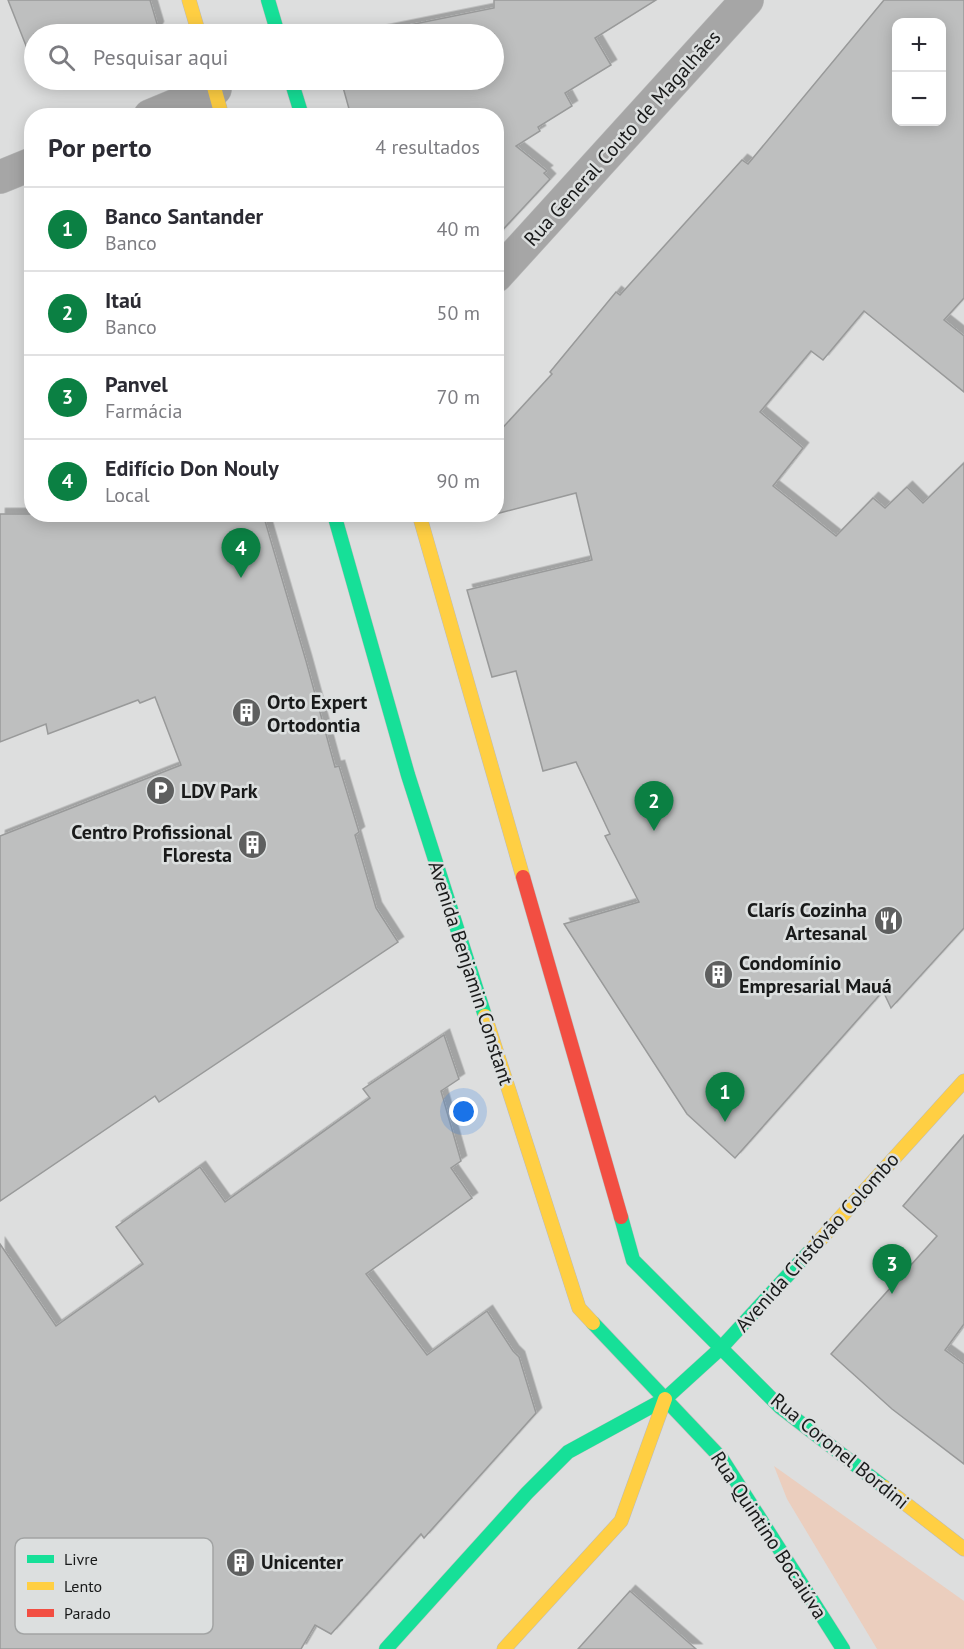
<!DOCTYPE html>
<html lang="pt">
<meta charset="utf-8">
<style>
:root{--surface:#fff;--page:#f7f7f7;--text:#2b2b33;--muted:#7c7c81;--line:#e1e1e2;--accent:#0b8043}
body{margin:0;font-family:"PT Sans",sans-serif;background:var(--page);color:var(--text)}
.controls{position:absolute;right:18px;top:18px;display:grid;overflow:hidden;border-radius:12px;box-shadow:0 3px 15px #0003}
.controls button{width:54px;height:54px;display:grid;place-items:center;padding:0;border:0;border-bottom:2px solid var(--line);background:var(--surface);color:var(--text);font:30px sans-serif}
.you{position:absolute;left:464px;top:1112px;width:21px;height:21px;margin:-15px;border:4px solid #fff;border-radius:50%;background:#1a73e8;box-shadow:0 0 0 9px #1a73e833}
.badge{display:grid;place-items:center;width:39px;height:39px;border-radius:50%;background:var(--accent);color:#fff;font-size:20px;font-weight:700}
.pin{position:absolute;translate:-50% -50px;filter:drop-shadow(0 2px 3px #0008)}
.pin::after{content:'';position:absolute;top:32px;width:21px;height:18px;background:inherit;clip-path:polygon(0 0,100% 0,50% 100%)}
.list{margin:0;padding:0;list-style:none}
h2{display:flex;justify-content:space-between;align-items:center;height:78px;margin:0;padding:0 24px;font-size:26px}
h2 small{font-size:20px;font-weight:400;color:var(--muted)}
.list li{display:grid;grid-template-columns:39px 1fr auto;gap:18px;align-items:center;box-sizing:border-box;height:84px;padding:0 24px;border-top:2px solid var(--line)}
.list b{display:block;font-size:22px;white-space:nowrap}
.list p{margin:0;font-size:20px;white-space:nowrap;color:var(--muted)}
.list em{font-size:20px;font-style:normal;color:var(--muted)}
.icon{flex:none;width:33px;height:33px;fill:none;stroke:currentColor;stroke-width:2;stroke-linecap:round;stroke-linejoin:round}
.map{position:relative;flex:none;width:964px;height:1649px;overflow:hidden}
.search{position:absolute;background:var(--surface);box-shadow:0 3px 15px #0003;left:24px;top:24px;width:480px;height:66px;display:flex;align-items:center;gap:15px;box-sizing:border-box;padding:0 21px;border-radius:33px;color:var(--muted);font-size:22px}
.panel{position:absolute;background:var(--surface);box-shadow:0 3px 15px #0003;left:24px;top:108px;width:480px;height:414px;border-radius:24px}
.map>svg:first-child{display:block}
.green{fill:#ebcebe}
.building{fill:#bebfbf;stroke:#999a9a;stroke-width:1.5;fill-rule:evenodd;filter:url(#shadow)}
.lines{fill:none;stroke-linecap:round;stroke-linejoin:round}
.street-casing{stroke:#babbbb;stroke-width:34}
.fast-casing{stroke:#babbbb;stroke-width:15}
.slow-casing{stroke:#babbbb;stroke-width:15}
.jam-casing{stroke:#babbbb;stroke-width:15}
.street{stroke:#a6a6a6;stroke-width:33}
.fast{stroke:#16e098;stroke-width:14}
.slow{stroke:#ffcf43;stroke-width:14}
.jam{stroke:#f24e42;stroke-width:14}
.labels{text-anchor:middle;stroke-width:5;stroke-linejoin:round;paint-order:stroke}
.street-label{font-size:20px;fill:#191a1a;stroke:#dcdfdf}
.poi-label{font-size:20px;font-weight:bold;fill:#191a1a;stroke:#dcdfdf;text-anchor:start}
.key{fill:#dcdfdf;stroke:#a2a4a4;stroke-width:1.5}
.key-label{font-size:16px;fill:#191a1a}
</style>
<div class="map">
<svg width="964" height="1649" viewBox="0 0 964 1649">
<defs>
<filter id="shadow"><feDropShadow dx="5.5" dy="-5.5" stdDeviation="0" flood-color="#0004"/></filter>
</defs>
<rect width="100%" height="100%" fill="#dddede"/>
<polygon class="green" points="774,1466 964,1601 964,1649 877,1649 787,1499"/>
<g class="building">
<polygon points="8,0 150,0 158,27 154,34 34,34 34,66"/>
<polygon points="494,0 656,0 595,38 611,65 565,93 572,106 538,127 540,131 516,146 547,171 544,173 550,179 496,237 496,116 351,116 341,80 494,80 494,34 365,34 494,8"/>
<path d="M884 0H964V298L944 320 964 336V392L864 311 823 360 811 351 760 412 803 448 773 486 836 536 873 498 885 508 907 487 923 503 964 463V928L891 1008 883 991 735 1158 687 1114 564 924 639 902 605 836 610 834 576 762 543 771 516 671 492 677 467 590 592 560 576 493 496 514V435L552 374 550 372 616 292 620 295 742 160 748 164ZM897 22H942V122H897Z"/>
<polygon points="0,514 263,514 306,661 335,767 339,766 359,832 355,835 376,908 398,942 159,1102 155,1096 0,1201 0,836 181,765 155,697 140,703 138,700 48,734 46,724 0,742"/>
<polygon points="444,1035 459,1079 441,1091 461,1161 451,1168 472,1198 366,1274 427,1355 487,1311 513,1351 519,1357 536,1413 424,1538 421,1534 331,1634 315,1625 301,1649 0,1649 0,1244 56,1326 143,1264 116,1227 200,1167 225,1202 370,1098 363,1089"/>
<polygon points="964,1135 964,1324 945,1350 964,1364 964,1464 892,1409 831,1354 937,1236 903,1206"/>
<polygon points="630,1591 696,1649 578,1649"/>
</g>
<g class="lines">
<defs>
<g id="street">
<polyline points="150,116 215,89"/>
<polyline points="0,177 32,164"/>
<polyline points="496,276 747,0"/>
</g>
<g id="fast">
<polyline points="268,0 278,34"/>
<polyline points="291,80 302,116"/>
<polyline points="334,514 408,775 485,1016"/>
<polyline points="621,1217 633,1260 780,1407 884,1487"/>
<polyline points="593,1323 722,1459 843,1649"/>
<polyline points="386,1649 527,1493 568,1452 665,1399 721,1348 811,1250"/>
</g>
<g id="slow">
<polyline points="189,0 199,34"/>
<polyline points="212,80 222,116"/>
<polyline points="419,514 523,877"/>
<polyline points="485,1016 579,1308 593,1323"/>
<polyline points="811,1250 964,1081"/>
<polyline points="884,1487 964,1549"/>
<polyline points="504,1649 621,1521 665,1399"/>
</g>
<polyline id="jam" points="523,877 621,1217"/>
</defs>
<use href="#street" class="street-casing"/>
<use href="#fast" class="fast-casing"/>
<use href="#slow" class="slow-casing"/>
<use href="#jam" class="jam-casing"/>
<use href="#street" class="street"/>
<use href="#fast" class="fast"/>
<use href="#slow" class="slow"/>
<use href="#jam" class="jam"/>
</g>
<defs>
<symbol id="building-disc" viewBox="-11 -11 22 22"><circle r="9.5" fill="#5e5f5f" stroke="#dcdfdf"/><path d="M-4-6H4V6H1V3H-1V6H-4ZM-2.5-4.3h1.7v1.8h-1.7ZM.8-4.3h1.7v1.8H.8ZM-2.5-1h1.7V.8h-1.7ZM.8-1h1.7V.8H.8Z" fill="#fff"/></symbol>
<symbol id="parking-disc" viewBox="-11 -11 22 22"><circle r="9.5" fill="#5e5f5f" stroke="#dcdfdf"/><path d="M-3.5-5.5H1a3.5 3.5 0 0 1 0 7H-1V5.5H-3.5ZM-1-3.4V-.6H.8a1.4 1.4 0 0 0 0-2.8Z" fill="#fff"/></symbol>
<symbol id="restaurant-disc" viewBox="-11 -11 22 22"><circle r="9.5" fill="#5e5f5f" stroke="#dcdfdf"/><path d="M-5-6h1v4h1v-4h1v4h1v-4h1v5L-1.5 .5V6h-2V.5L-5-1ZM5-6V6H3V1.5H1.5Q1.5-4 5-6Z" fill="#fff"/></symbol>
</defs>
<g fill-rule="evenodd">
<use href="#building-disc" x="230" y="696" width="33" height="33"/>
<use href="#parking-disc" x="144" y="774" width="33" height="33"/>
<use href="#building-disc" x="236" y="828" width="33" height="33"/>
<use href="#restaurant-disc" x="872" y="904" width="33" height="33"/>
<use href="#building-disc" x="702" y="958" width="33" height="33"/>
<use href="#building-disc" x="224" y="1546" width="33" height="33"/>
</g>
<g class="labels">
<g class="street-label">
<text transform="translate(622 138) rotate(-48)" y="7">Rua General Couto de Magalhães</text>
<text transform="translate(471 973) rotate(72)" y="7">Avenida Benjamin Constant</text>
<text transform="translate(817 1242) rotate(-48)" y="7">Avenida Cristóvão Colombo</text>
<text transform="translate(840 1451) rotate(39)" y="7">Rua Coronel Bordini</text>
<text transform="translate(769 1535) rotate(57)" y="7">Rua Quintino Bocaiúva</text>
</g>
<g class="poi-label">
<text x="267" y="709">Orto Expert<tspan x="267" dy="23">Ortodontia</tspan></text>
<text x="181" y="798">LDV Park</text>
<text x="232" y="839" text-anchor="end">Centro Profissional<tspan x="232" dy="23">Floresta</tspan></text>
<text x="867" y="917" text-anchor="end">Clarís Cozinha<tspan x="867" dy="23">Artesanal</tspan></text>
<text x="739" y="970">Condomínio<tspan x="739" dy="23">Empresarial Mauá</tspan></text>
<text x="261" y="1569">Unicenter</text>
</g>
</g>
<rect x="15" y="1538" width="198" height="96" rx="9" class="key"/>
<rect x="27" y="1555" width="27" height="8" fill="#16e098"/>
<rect x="27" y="1582" width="27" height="8" fill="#ffcf43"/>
<rect x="27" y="1609" width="27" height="8" fill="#f24e42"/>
<g class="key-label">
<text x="64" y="1565">Livre</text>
<text x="64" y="1592">Lento</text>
<text x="64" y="1619">Parado</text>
</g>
</svg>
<div class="controls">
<button>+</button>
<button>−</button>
</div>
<div class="you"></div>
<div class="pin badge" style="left:725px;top:1122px">1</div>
<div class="pin badge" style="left:654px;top:831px">2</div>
<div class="pin badge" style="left:892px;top:1294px">3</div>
<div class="pin badge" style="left:241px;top:578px">4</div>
<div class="search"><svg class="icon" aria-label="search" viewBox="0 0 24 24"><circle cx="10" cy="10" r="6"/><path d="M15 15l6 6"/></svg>Pesquisar aqui</div>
<section class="panel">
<h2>Por perto<small>4 resultados</small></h2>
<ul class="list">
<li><span class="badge">1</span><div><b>Banco Santander</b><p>Banco</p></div><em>40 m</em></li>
<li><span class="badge">2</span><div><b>Itaú</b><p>Banco</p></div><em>50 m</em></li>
<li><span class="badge">3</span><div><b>Panvel</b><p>Farmácia</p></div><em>70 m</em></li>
<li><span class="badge">4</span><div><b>Edifício Don Nouly</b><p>Local</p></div><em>90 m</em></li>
</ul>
</section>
</div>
